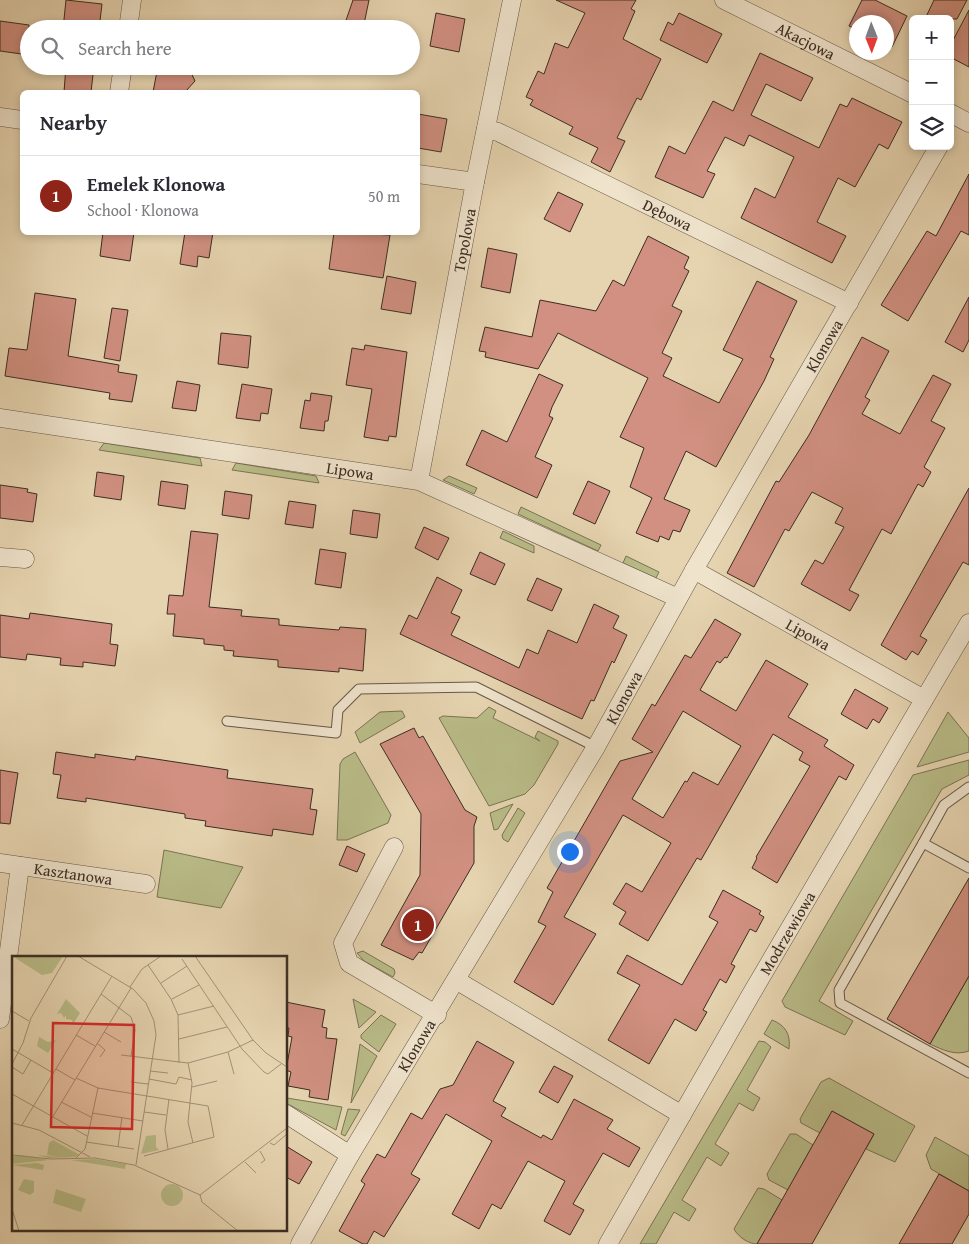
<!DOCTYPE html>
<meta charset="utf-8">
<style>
:root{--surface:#fff;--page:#f7f7f7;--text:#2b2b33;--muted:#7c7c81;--line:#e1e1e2;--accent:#8f2418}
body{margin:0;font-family:"Gentium Book Plus",serif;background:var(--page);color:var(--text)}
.controls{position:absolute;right:15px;top:15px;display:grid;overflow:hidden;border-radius:8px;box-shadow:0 2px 8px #0003}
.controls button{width:45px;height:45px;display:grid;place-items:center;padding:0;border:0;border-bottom:1px solid var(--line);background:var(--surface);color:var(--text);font:25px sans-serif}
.compass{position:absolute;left:849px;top:15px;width:45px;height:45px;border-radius:50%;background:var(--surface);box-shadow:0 2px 8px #0003;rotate:179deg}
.you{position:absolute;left:569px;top:851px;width:18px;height:18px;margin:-12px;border:4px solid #fff;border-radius:50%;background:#1a73e8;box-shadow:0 0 0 8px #1a73e833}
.badge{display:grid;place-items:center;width:32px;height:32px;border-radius:50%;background:var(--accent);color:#fff;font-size:16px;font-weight:700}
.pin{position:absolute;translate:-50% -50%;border:2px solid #fff;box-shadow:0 1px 5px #0006}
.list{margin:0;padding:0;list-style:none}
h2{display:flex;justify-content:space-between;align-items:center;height:65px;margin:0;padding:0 20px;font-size:21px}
h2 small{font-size:16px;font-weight:400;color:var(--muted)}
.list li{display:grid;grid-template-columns:32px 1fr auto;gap:15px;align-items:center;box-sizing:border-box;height:80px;padding:0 20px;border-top:1px solid var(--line)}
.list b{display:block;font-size:19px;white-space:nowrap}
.list p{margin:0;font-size:16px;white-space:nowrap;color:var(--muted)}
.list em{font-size:16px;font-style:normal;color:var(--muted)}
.icon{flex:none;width:28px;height:28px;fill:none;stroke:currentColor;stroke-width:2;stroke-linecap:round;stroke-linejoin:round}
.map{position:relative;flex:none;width:969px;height:1244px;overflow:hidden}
.search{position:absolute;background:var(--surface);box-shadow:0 2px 8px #0003;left:20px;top:20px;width:400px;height:55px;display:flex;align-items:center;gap:12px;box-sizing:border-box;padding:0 18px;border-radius:28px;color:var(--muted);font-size:19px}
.panel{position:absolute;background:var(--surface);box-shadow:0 2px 8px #0003;left:20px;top:90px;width:400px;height:145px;border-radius:8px}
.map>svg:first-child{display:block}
.green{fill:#b9bc88;stroke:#7a7455}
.building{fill:#d19081;stroke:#3c2d22;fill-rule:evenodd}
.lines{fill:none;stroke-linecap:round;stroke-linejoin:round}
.lane-casing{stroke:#665746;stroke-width:11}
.street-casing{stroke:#665746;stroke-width:19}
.lane{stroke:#efe3cc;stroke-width:9}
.street{stroke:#efe3cc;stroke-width:18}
.labels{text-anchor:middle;stroke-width:4;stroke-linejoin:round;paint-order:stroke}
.street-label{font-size:16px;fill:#3c2d22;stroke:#efe3cc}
.inset-road{fill:none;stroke:#a29177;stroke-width:1}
.view{fill:#d62828;fill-opacity:0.15;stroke:#d62828;stroke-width:2.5}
.inset-edge{fill:none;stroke:#3c2d22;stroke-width:2.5}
</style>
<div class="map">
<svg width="969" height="1244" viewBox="0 0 969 1244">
<rect width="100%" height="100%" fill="#e6d4b0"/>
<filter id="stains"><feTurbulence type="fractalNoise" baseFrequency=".004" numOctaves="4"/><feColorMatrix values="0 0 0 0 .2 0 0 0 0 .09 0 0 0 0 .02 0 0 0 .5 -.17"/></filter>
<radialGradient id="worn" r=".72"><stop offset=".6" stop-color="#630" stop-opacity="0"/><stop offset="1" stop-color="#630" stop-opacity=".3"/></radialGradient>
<g class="green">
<polygon points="104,443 200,458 202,466 99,450"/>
<polygon points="236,463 316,476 319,483 232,470"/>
<polygon points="449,476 477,488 474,494 443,480"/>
<polygon points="521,507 601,545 598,551 518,514"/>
<polygon points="503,531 534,546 534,553 500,538"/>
<polygon points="626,556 659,572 656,578 623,563"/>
<polygon points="489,707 496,711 493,718 540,741 535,737 538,731 558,741 558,744 534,785 525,794 489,806 439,718 443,716 477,718"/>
<polygon points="402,711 405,717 360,743 355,732 380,712"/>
<polygon points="948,712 969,738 969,752 917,767"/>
<polygon points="355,752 391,815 388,823 347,840 337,840 340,764 343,759"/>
<polygon points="969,760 969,775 942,789 819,1001 853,1021 845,1035 785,1007 782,1001 913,775"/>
<polygon points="513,804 498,829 494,830 490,813"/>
<polygon points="518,808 525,813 508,842 503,839 502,835"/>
<polygon points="164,850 243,867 221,908 157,897"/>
<polygon points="363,951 394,969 395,973 393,977 364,961 357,953"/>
<path d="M969 976V1051C955 1056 943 1050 930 1044Z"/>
<polygon points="353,999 376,1012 359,1028"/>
<polygon points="381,1015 396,1024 379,1052 361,1038 361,1035"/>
<path d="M772 1020C785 1025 791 1034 789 1049L764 1034Z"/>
<polygon points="759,1041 765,1042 771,1047 747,1090 760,1098 753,1111 739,1103 715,1144 729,1153 721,1166 707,1157 682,1200 696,1209 689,1221 674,1212 656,1244 640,1244"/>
<polygon points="360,1044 377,1056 351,1103"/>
<polygon points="829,1078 915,1126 895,1162 866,1149 874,1134 832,1111 820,1133 801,1123 800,1119 821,1082"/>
<polygon points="287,1098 342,1107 336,1130 286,1103"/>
<polygon points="348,1109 360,1110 345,1136 341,1134"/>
<polygon points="790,1134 796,1134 813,1145 788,1190 769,1180 767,1174"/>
<polygon points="935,1137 969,1156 969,1191 931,1169 926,1155"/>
<path d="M758 1188 764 1189 782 1200 757 1244C749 1244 738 1237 734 1229Z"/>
</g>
<g class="building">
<polygon points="66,0 102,4 99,29 63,29"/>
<polygon points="353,0 369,0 363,29 343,29"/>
<polygon points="556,0 636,0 631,9 635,11 623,39 661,59 641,100 637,98 617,138 625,141 610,172 591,162 598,148 569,134 573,127 530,105 533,100 526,97 538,71 544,74 555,43 568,48 585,13"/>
<polygon points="862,0 875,0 907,16 892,47 886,44 886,22 856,22 856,29 849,26"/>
<polygon points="934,0 967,0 957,19 925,19"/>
<polygon points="969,10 969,67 950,57 950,46"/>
<polygon points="436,13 465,19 459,52 430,46"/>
<polygon points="679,13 722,34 707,63 660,40 668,22 673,25"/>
<polygon points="0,21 29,25 29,55 0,51"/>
<polygon points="760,53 813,78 801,101 766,84 751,115 819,148 840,104 847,107 852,98 902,122 888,149 879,144 855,187 838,178 817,222 846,236 832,263 741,218 755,188 775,198 794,157 749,135 744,146 725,137 707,171 715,174 703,198 655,177 669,146 685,154 713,101 733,111"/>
<polygon points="66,66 94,66 91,92 64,92"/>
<polygon points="158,66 188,66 195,81 185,92 153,92"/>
<polygon points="418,114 447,119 441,152 418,148"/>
<polygon points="969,174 969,235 961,231 908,321 881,305 927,231 936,236"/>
<polygon points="558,192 583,204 570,232 544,219"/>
<polygon points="103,232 134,232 130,261 100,256"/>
<polygon points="185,232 213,232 209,258 198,256 197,267 180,264"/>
<polygon points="334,232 390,235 383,278 329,269"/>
<polygon points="648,236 689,257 684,268 689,271 672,306 682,311 662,353 672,358 663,376 719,403 743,359 723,350 757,281 797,301 770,357 774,359 764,381 716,467 686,451 664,499 690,510 680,532 673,530 669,540 660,536 658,542 636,533 652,498 630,487 644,448 620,437 648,378 558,333 538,369 485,357 486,352 479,351 485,327 532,337 540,300 596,311 613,280 624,286"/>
<polygon points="488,248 517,254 510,293 481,287"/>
<polygon points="387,276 416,282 411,314 381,309"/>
<polygon points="35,293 76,299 68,356 119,365 118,372 137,375 132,402 109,399 110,393 5,376 9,348 27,350"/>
<polygon points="969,297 969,340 963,352 945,342"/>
<polygon points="112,308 128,310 120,361 104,358"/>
<polygon points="221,333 251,336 248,368 218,364"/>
<polygon points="862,337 889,351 865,397 870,400 862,414 900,434 933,375 951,384 931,421 945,428 924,467 931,472 923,487 918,484 891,534 882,529 849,590 859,595 850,611 801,584 815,560 823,564 844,527 835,523 843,508 812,492 789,531 785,529 754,587 727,573 776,481 779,482 809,435"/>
<polygon points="365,345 407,352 396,437 389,436 388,441 364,437 372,389 346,385 352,348 364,350"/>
<polygon points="539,374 563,385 552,407 549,416 553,418 535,457 552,465 537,498 466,465 482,430 507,442"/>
<polygon points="177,381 200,385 196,411 172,408"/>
<polygon points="242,384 272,389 268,414 261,413 260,421 236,418"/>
<polygon points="311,393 332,396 328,421 325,421 324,431 300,428 305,400 310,401"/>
<polygon points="97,472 124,476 121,500 94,496"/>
<polygon points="161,481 188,485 185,509 158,505"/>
<polygon points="588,481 610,491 595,524 573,514"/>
<polygon points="0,485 28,489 27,492 37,494 33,522 0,518"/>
<polygon points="969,488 969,565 963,562 920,636 927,640 918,655 912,651 906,660 881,645"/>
<polygon points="225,491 252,495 249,519 222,515"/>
<polygon points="289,501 316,505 313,528 285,524"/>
<polygon points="353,510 380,514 377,538 350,534"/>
<polygon points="424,527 449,538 438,560 415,548"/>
<polygon points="191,531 218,534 209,607 242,610 241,616 279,619 279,625 339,630 340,627 366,629 363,671 339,668 339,672 278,667 278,660 233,656 234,651 224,650 224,646 204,644 204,639 173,636 175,614 167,614 169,595 183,596"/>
<polygon points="320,549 346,553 341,588 315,584"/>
<polygon points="480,552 505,564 495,585 470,574"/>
<polygon points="437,577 462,590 451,613 460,617 451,635 519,668 527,649 538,654 548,630 577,643 594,604 619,616 613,628 627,635 614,663 612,661 594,701 591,700 582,719 400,634 409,615 417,619"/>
<polygon points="537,578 562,589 552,611 527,600"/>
<polygon points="30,613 112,624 110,644 118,645 115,666 83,662 83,667 60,665 61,658 27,654 26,660 0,657 0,615 29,619"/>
<path d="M715 619 741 634 727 658 725 657 720 663 717 661 700 690 736 711 766 660 808 684 788 717 828 740 824 746 854 765 846 780 839 776 777 883 752 868 757 858 756 857 810 766 799 760 803 752 773 734 701 860 697 858 648 941 619 924 626 912 613 904 626 883 642 892 671 843 623 815 564 917 596 934 553 1005 514 982 546 926 538 922 553 892 547 888 620 761 653 752 632 739 652 704 655 706 685 655 691 658ZM683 711 741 746 718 785 693 772 687 782 685 781 663 818 632 799Z"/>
<polygon points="855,689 888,708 879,723 873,719 867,729 841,714"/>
<polygon points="414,728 419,738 423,736 465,810 477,817 474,826 474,863 422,953 419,952 413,960 381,945 420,875 421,814 380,744"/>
<polygon points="56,752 95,758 95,754 135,760 136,756 228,770 227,778 313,789 310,809 317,810 313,835 273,829 272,836 205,826 206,821 185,818 185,814 86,798 86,802 57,798 61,775 53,774"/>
<polygon points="0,770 18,773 10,824 0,823"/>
<polygon points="347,846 365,854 357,872 339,865"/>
<polygon points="969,878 969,976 930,1044 887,1019"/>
<polygon points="723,890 761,911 759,914 764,917 756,932 750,929 731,964 735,966 726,983 720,979 703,1010 707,1012 696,1031 675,1019 649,1064 608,1040 640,985 617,973 627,955 682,985 718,922 709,917"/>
<polygon points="286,1002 325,1010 322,1027 327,1028 326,1038 337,1039 328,1100 309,1097 310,1090 288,1086 291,1072 286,1070 292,1037 288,1036 289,1028 286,1028"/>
<polygon points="477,1041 514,1062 493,1101 506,1108 501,1116 541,1138 543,1135 552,1140 574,1099 613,1120 607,1129 640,1148 629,1167 603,1153 573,1204 584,1210 570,1235 544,1221 565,1181 528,1161 501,1209 492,1204 479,1229 452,1214 492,1141 446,1114 411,1174 420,1179 384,1237 374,1231 367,1244 363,1244 339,1231 365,1184 361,1181 377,1154 385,1158 411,1113 422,1119 440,1089 453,1085"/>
<polygon points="554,1066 573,1076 558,1103 539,1092"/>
<polygon points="832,1111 874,1134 812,1244 757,1244"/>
<polygon points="286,1146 312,1162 299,1184 286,1177"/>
<polygon points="939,1174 969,1191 969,1214 952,1244 899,1244"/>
</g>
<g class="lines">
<defs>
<g id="lane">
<polyline points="227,721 336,733 338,710 359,689 476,687 596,747"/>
<polyline points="969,787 944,805 923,843 969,868"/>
<polyline points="923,843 839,990 840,1003 969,1073"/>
</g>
<g id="street">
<path id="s1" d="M724 0 913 94"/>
<polyline points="128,29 132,0"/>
<polyline points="119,92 123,66"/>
<polyline points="950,113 969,123"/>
<polyline points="0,117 22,120"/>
<path id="s2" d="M486 129 498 132 849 303"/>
<polyline points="418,174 475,182"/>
<path id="s3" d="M0 418 419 481 678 598"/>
<path id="s4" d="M419 481 475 182 512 0"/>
<polyline points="0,557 25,559"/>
<path id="s5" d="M694 570 924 699"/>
<polyline points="394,847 343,943 349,963 437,1015"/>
<path id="s6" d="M0 863 146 884"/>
<polyline points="456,980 682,1115"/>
<polyline points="0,1019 20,866"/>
<polyline points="286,1114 350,1155"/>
<path id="s7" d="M300 1244 350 1155 596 747 694 570 939 146"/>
<path id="s8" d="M608 1244 750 996 969 623"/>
</g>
</defs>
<use href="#lane" class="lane-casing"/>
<use href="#street" class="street-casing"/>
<use href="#lane" class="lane"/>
<use href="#street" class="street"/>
</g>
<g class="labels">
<g class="street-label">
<text dy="6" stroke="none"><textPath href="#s1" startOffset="91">Akacjowa</textPath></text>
<text dy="6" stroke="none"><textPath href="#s2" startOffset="201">Dębowa</textPath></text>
<text dy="6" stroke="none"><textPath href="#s4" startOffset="245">Topolowa</textPath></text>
<text dy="6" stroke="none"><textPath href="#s7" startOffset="1040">Klonowa</textPath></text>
<text dy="6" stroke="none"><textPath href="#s3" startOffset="354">Lipowa</textPath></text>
<text dy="6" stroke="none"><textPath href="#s5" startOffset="131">Lipowa</textPath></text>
<text dy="6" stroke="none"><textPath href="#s7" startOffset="635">Klonowa</textPath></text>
<text dy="6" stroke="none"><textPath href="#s6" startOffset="74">Kasztanowa</textPath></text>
<text dy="6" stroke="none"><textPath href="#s8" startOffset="359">Modrzewiowa</textPath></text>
<text dy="6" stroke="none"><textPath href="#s7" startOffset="230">Klonowa</textPath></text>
</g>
</g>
<g transform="translate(12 956)">
<rect width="275" height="275" fill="#e6d4b0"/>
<path d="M0 0H51L40 17 30 19ZM54 43 68 57 61 68 60 64 54 63V59L52 62 49 57 45 58ZM27 81 36 86 44 84 36 97 25 90ZM144 179V191L147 194 129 198 134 180ZM41 184 66 198H68L63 201 41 202H36L25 199 47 201 35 199 37 187ZM8 199 21 201 37 204 0 208V201ZM84 203 114 208 113 213 59 204ZM25 207 32 209 31 214 0 209ZM12 223 22 225V236L18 239 6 234ZM149 239a11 11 0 1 1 22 0a11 11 0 1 1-22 0ZM44 233 74 243 69 256 41 247Z" fill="#b9bc88"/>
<path class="inset-road" d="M66 0 121 33 134 47 142 65 144 79 124 209M183 0 241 84 254 97 275 111M170 3 230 93 252 116 256 118 269 108M136 9 159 43 166 59 167 107M149 27 175 10M118 31 130 13 149 0M89 38 119 61 123 74 119 100M160 43 187 29M0 55 17 65M166 59 202 50M92 76 109 86M64 79 83 90M167 83 215 71M85 87 93 94 88 101M0 93 41 117M216 96 222 118M109 99 176 107 216 96 241 84M176 107 180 127 176 166 181 187M0 108 11 87 19 62 55 0M0 111 11 118 19 104M44 113 63 124M138 115 156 117M64 122 86 132 196 150 202 181 132 200M137 123 164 128 167 121 180 124M119 126 136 128M180 131 205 125M0 138 75 180M49 146 79 161M132 156 154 159M80 157 131 165M40 162 119 32M0 167 27 174 78 201M10 169 100 20M74 186 122 193M258 187 262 189 275 178M106 191 110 161M156 193 153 174 157 143M248 195 253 204 249 207M0 199 39 203 83 202 122 209 188 239M64 202 73 193 86 132M233 206 244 217M188 239 275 172M188 239 190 246 226 275M0 253 7 275"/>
<path class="view" d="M41 67 122 69 120 173 39 171Z"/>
<rect width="275" height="275" class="inset-edge"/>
</g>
<rect width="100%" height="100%" filter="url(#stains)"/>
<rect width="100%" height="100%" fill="url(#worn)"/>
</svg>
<div class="controls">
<button>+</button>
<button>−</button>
<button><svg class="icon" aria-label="layers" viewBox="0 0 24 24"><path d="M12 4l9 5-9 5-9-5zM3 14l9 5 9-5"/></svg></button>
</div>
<svg class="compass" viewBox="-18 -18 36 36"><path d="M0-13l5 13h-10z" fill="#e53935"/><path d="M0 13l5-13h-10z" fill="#7c7c81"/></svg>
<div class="you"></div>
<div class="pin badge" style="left:418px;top:925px">1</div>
<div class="search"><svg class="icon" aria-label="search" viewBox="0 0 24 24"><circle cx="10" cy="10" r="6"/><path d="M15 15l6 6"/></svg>Search here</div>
<section class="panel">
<h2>Nearby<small></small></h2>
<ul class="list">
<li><span class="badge">1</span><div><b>Emelek Klonowa</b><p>School · Klonowa</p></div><em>50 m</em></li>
</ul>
</section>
</div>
